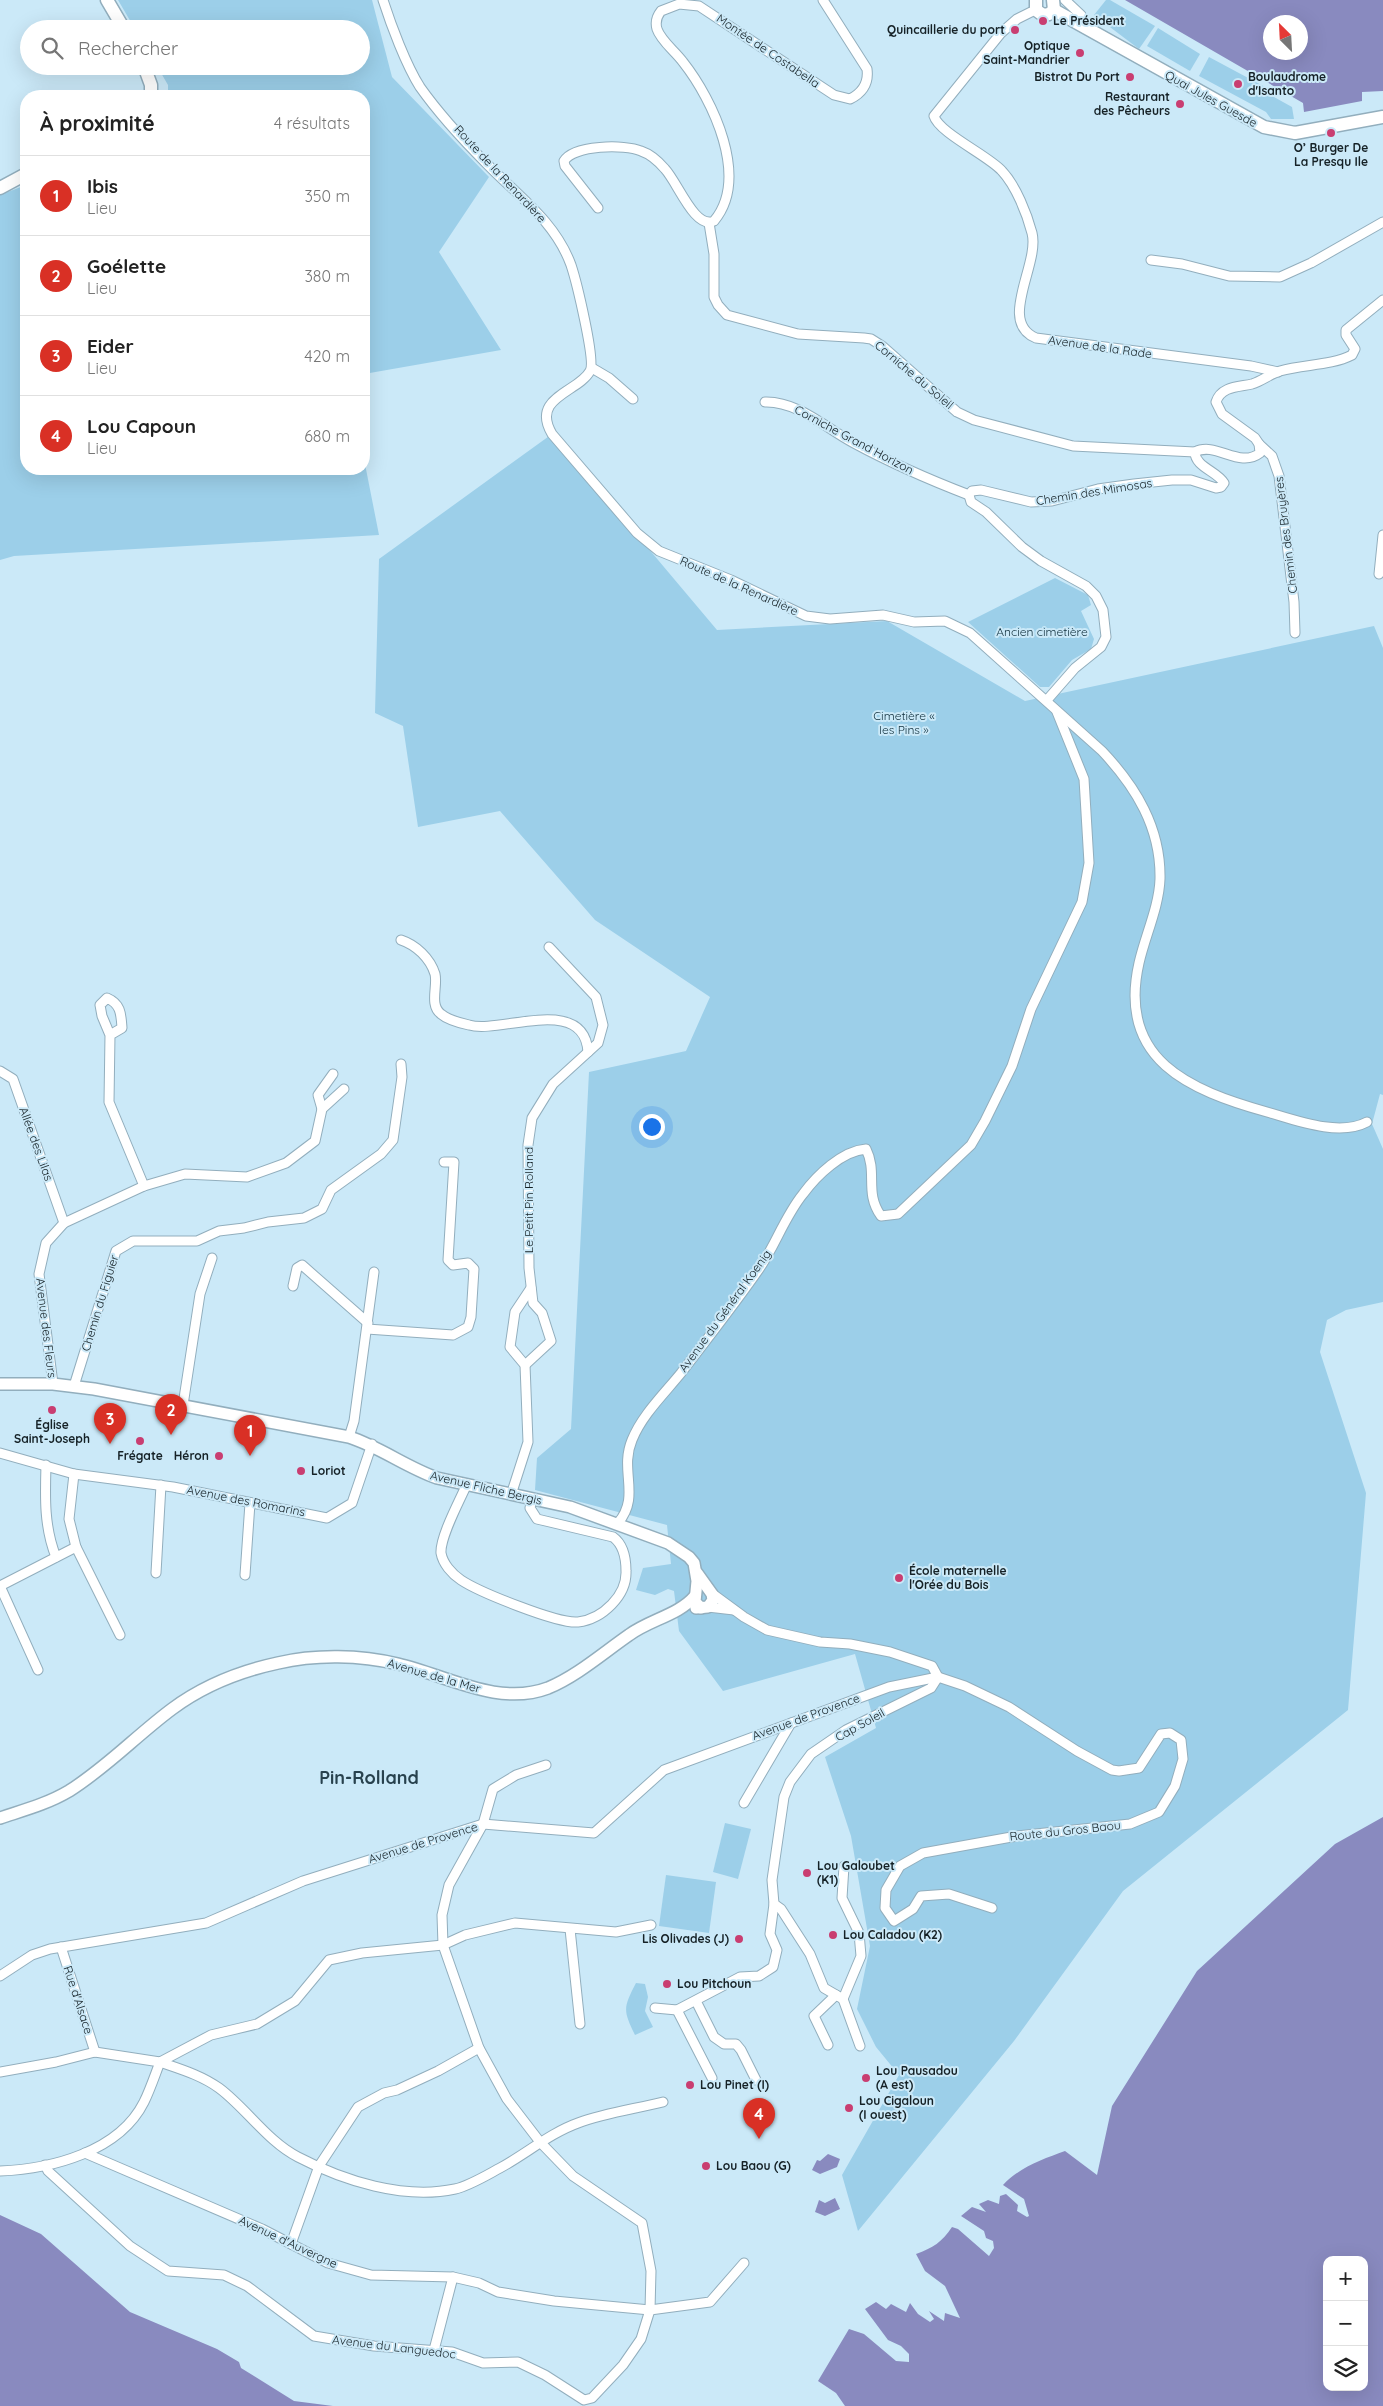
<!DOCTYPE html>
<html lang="fr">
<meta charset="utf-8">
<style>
:root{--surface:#fff;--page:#f2f2f2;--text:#222;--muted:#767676;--line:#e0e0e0;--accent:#d93025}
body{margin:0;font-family:Quicksand,sans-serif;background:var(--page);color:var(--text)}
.controls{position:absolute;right:15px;bottom:15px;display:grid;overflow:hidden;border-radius:10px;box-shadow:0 5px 20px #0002}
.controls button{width:45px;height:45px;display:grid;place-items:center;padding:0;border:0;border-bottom:1px solid var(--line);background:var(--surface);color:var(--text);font:25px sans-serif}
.compass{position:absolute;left:1263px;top:15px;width:45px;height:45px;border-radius:50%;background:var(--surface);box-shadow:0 5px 20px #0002;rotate:336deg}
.you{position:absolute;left:651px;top:1126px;width:18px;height:18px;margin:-12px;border:4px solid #fff;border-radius:50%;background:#1a73e8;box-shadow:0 0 0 8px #1a73e833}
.badge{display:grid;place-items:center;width:32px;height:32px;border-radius:50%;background:var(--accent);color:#fff;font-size:16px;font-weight:700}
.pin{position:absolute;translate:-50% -41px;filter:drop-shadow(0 1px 2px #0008)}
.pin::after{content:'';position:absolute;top:26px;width:18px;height:15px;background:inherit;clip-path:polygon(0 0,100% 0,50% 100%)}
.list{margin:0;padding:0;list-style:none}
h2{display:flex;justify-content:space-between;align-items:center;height:65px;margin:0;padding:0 20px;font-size:21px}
h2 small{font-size:16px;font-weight:400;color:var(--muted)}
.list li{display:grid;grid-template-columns:32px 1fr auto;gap:15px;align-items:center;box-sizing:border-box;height:80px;padding:0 20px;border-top:1px solid var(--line)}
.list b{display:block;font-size:19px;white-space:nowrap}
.list p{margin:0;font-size:16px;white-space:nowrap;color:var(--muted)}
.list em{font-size:16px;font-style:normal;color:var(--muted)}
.icon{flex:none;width:28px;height:28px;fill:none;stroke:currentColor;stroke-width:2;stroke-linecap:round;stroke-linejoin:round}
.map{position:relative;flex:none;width:1383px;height:2406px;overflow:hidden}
.search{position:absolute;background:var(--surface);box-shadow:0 5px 20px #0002;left:20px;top:20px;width:350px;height:55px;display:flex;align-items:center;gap:12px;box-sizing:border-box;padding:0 18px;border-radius:28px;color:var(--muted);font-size:19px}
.panel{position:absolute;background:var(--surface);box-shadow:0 5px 20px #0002;left:20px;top:90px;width:350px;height:385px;border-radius:20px}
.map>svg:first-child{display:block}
.green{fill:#9ccfe9}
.water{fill:#898abf;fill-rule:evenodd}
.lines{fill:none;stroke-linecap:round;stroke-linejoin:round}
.minor-casing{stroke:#92aebd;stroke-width:11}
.tertiary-casing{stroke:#92aebd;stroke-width:14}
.secondary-casing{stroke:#92aebd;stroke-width:15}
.minor{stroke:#fff;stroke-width:9}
.tertiary{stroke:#fff;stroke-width:11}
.secondary{stroke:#fff;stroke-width:12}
.poi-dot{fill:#c93e71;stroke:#cbe9f8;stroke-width:2}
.labels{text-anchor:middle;stroke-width:4;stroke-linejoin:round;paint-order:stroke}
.poi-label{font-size:12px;font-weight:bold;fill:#152126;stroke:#cbe9f8;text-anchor:start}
.street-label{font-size:12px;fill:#152126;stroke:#cbe9f8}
.park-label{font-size:12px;fill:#0f2e3b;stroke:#cbe9f8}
.district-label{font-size:18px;font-weight:bold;fill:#28424e;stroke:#cbe9f8}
</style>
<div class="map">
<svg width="1383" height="2406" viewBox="0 0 1383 2406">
<rect width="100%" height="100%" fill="#cbe9f8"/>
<g class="green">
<polygon points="118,0 372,0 392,77 489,177 439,252 501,350 364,374 364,96 168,96 168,85 157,66 361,66 361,29 135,29"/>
<polygon points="1106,0 1110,0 1155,26 1139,49 1094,15"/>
<polygon points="1158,28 1200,54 1190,71 1147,46"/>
<polygon points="1209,57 1276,93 1274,97 1292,107 1294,119 1271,119 1266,112 1199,76"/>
<polygon points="26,185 26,469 364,469 364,459 379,535 14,556 0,560 0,195"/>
<polygon points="552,434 717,630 887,621 1025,701 1374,626 1383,648 1383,1095 1380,1094 1372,1124 1383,1149 1383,1302 1346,1310 1327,1320 1320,1352 1366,1493 1348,1710 1123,1891 1014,2041 858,2231 842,2175 899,2075 876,2047 857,2009 870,1946 851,1836 825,1757 876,1728 855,1654 723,1691 679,1631 674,1591 668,1589 655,1595 636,1590 643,1568 671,1564 667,1525 535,1490 537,1458 571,1429 589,1072 686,1051 710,997 595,920 500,811 418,827 403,726 375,713 379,559"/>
<polygon points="1055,578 1088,595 1091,605 1081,611 1094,639 1091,649 1072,660 1049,687 1040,687 968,622"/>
<polygon points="725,1823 751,1829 738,1879 713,1872"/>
<polygon points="666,1875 716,1882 709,1933 659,1926"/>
<path d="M636 1983 645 1984 648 1997 645 2011 653 2027 635 2035C623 2010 623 2008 636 1983Z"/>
</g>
<g class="water">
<path d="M1125 0H1383V91L1362 92V101L1304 112 1303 103ZM1270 22H1300V52H1270Z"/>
<path d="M1383 1817V2406H845L836 2393 818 2381 849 2329 864 2334 896 2361 909 2362V2354L901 2346 888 2340 865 2309 876 2302 886 2309 891 2304 906 2312 910 2303 918 2314 930 2322 934 2319 929 2311 944 2321 945 2313 960 2318 945 2286 925 2271 916 2254C933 2248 942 2242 952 2227L958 2229 989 2256 994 2248 993 2241 986 2238 984 2231 961 2216 972 2207 986 2212 979 2204 988 2200 999 2204 1000 2196 1006 2194 1018 2205 1017 2211 1027 2217 1029 2216 1024 2199 1003 2185C1020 2167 1043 2159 1065 2151L1097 2175 1112 2106 1197 1971 1335 1844ZM1327 2260H1364V2387H1327Z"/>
<polygon points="828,2154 840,2159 837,2167 820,2174 812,2170 817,2160 820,2161"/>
<polygon points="835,2198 840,2209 825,2216 815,2212 819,2200 825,2203"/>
<polygon points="0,2215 41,2234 130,2312 217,2349 239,2362 241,2368 294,2401 333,2406 0,2406"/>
</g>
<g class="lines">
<defs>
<g id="minor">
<path d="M383 0C391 25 406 65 420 87 437 111 466 143 487 164 518 196 555 221 571 265 576 280 596 361 590 371 579 392 530 397 552 434L637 533 659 551 731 580 806 616 830 619 883 615 914 622 945 621 970 633 1102 751C1136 787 1161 828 1160 879 1159 907 1145 936 1139 963 1117 1060 1189 1090 1267 1112 1295 1120 1339 1137 1367 1122"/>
<polyline points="1065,0 1081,15 1085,27"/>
<path d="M1031 12 1017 19 1001 33 934 116C939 133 989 156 1002 171 1016 186 1027 214 1032 233 1040 264 997 322 1036 338L1251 366 1278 372"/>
<path d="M598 208 565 166 564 161C573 145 625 144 641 151 650 154 659 162 665 169 678 183 695 230 714 221 750 178 713 100 683 62 675 51 661 41 657 29 655 22 657 16 661 11L679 4 699 6 834 95 850 99C862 93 869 84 867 69L823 0"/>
<polyline points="709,223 714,254 714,297 718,305 727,315 798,334 864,338 871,339 882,346 957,412 974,420 1073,446 1195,452"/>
<polyline points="1151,260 1182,264 1229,276 1280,277 1311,263 1383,222"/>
<polyline points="592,368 609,378 633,399"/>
<path d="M765 402C798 401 827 429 854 443 891 463 930 480 969 495"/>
<polyline points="1259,444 1272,456 1279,476 1294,602 1295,633"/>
<polyline points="1379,574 1383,535"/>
<path d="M1047 700 1075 668 1101 647 1106 637 1103 610 1096 596 1086 586 1041 561 1022 547 986 512 971 502 969 495 972 491 981 490 1031 502 1052 501 1098 489 1134 484 1172 480H1191L1216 488 1221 487 1224 483C1217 471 1195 467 1195 452 1216 441 1239 469 1260 453L1259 444 1255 438 1222 414 1216 402C1221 386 1239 387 1252 384 1262 381 1270 374 1280 371 1304 364 1330 366 1352 355L1355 349 1346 335V330L1383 300"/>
<path d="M401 940C416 945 430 958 435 974 438 986 429 1005 441 1014 448 1020 460 1023 469 1025 501 1034 584 994 588 1052"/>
<path d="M110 1035 122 1028C121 1014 121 1004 107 998L100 1005 102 1016 110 1035 109 1102 144 1186"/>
<polyline points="0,1071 13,1079 64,1223"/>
<polyline points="322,1109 318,1095 333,1074"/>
<polyline points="293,1286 297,1268 302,1265 368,1323"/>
<polyline points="367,1329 453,1335 468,1327 471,1317 474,1269 468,1263 453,1265 448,1260 454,1162 444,1162"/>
<polyline points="525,1365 551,1341 542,1313 533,1303 529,1268 528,1145 532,1118 553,1084 598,1043 603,1025 596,997 549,947"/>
<polyline points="53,1384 39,1274 46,1243 64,1223 144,1186 185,1174 247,1177 286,1163 315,1141 322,1109 344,1089"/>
<polyline points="74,1386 116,1251 133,1241 197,1241 219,1231 244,1228 268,1222 304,1218 322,1209 331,1190 381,1154 393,1140 402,1077 401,1064"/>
<polyline points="183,1405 200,1294 212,1258"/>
<polyline points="349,1437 354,1421 374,1272"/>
<polyline points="0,1453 74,1474 173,1487 327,1518 352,1503 372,1444"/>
<path d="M46 1465C45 1497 44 1527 56 1557"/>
<polyline points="74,1474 69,1519 76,1547 120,1635"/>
<path d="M466 1486C459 1502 440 1537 441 1553 443 1564 452 1574 461 1580 479 1592 558 1624 578 1622 603 1619 627 1595 626 1571 626 1559 624 1545 613 1537L537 1519 530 1508 532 1499"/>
<polyline points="511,1495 528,1442 525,1365 510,1347 515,1312 531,1288"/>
<path d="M618 1523C641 1496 619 1471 632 1440 642 1415 664 1394 681 1373 707 1339 734 1305 759 1269 775 1246 785 1216 803 1194 817 1175 842 1151 866 1149 878 1173 864 1192 881 1216L898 1214 971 1145 985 1121 1012 1066 1031 1009 1082 902 1089 863 1084 779 1057 712"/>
<polyline points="156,1573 161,1485"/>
<polyline points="245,1575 250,1503"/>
<polyline points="0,1586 38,1670"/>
<polyline points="0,1586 76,1547"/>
<polyline points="710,1592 744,1617 767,1630 820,1642 850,1644 890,1652 932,1666 938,1677"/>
<polyline points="708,1607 734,1610"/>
<polyline points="744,1803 791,1723"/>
<polyline points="774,1904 781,1909 810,1954 824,1988 843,1999 861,1956 859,1933 842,1898 844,1866"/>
<polyline points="570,1929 580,2024"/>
<polyline points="61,1947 95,2052"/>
<polyline points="0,1976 32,1955 50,1949 206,1923 303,1881 483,1824 594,1833 664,1770 889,1687 938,1677 965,1686 1009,1707 1077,1751 1112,1770 1119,1771 1139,1768 1161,1734 1170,1733 1181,1740 1183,1759 1175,1786 1159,1812 1130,1824 1017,1836 923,1853 900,1866 886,1890 885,1908 894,1921 913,1909 921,1896 949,1894 992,1908"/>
<polyline points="843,1999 860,2046"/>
<polyline points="696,2001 714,2037 724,2044 736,2044 741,2050 756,2080"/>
<polyline points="655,2008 677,2010"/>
<polyline points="828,2045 814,2016 836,1995"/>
<polyline points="0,2072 56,2062 95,2052 160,2062 211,2035 257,2024 295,2001 329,1960 362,1953 443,1945 465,1935 515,1923 616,1932 651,1925"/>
<polyline points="712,2078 677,2010 740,1977 759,1976 773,1967 777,1950 770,1934 774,1904 772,1880 784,1797 790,1782 811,1754 846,1730 931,1688 938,1677"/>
<polyline points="85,2153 262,2229 328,2263 371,2275 453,2277 479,2283 498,2292 554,2301 650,2310 710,2302 744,2263"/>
<polyline points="45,2165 48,2171 130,2246 168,2271 224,2275 247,2286 314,2336 374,2346 452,2352 483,2363 518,2362 545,2375 584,2400 592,2398 623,2365 641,2339 650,2310 651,2271 642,2223 573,2176 540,2142 507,2099 479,2048 443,1945 442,1915 449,1885 483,1824 493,1789 516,1775 546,1765"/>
<path d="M0 2171C51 2169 119 2152 144 2102 150 2090 155 2075 160 2062 180 2069 201 2075 219 2088 246 2108 268 2142 298 2157 344 2181 404 2200 455 2189 469 2186 487 2175 500 2168 526 2154 550 2133 578 2123 605 2113 635 2109 663 2102"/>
<polyline points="291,2244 319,2166 358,2107 384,2093 397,2090 438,2071 479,2048"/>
<polyline points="434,2350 453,2277"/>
</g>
<g id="tertiary">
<path d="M0 1384H53L94 1389 349 1437C380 1447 406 1467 437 1478L570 1507 668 1543 689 1557 694 1563 697 1581 695 1602 701 1608"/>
<polyline points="696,1608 708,1607 713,1600 712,1594 697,1573"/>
<path d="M0 1818C24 1810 47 1804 69 1791 106 1768 137 1735 172 1709 203 1686 241 1671 278 1663 316 1654 360 1655 398 1664 446 1675 498 1707 548 1688 577 1676 603 1653 629 1635 649 1620 679 1615 695 1596"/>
</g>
<g id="secondary">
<polyline points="107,0 124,29"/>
<polyline points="1036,0 1036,10 1043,15 1049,14 1054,10 1053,0"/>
<polyline points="1054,10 1264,127 1295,133 1383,117"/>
<polyline points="144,66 151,85 151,96"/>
<polyline points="0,188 26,174"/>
</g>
</defs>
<use href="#minor" class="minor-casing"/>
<use href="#tertiary" class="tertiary-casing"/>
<use href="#secondary" class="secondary-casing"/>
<use href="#minor" class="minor"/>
<use href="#tertiary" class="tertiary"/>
<use href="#secondary" class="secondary"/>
</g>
<g class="poi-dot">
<circle cx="1043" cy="21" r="5"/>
<circle cx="1015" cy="30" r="5"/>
<circle cx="1080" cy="53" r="5"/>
<circle cx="1130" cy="77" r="5"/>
<circle cx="1238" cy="84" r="5"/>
<circle cx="1180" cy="104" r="5"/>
<circle cx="1331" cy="133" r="5"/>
<circle cx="52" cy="1410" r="5"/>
<circle cx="140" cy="1441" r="5"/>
<circle cx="219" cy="1456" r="5"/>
<circle cx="301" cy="1471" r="5"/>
<circle cx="899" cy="1578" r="5"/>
<circle cx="807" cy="1873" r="5"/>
<circle cx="833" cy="1935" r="5"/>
<circle cx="739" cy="1939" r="5"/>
<circle cx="667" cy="1984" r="5"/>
<circle cx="866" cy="2078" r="5"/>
<circle cx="690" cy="2085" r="5"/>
<circle cx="849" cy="2108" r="5"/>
<circle cx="706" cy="2166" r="5"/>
</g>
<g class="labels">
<g class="poi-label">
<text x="1053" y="25">Le Président</text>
<text x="1005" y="34" text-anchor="end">Quincaillerie du port</text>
<text x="1070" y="50" text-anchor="end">Optique<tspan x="1070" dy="14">Saint-Mandrier</tspan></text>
<text x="1120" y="81" text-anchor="end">Bistrot Du Port</text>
<text x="1248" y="81">Boulaudrome<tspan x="1248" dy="14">d'Isanto</tspan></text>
<text x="1170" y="101" text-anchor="end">Restaurant<tspan x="1170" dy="14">des Pêcheurs</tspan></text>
<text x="1331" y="152" text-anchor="middle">O’ Burger De<tspan x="1331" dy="14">La Presqu Ile</tspan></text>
<text x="52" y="1429" text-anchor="middle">Église<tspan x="52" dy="14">Saint-Joseph</tspan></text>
<text x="140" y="1460" text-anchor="middle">Frégate</text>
<text x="209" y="1460" text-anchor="end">Héron</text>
<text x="311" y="1475">Loriot</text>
<text x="909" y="1575">École maternelle<tspan x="909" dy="14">l'Orée du Bois</tspan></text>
<text x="817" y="1870">Lou Galoubet<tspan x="817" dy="14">(K1)</tspan></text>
<text x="843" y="1939">Lou Caladou (K2)</text>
<text x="729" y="1943" text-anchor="end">Lis Olivades (J)</text>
<text x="677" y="1988">Lou Pitchoun</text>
<text x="876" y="2075">Lou Pausadou<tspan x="876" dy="14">(A est)</tspan></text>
<text x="700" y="2089">Lou Pinet (I)</text>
<text x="859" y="2105">Lou Cigaloun<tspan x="859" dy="14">(I ouest)</tspan></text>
<text x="716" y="2170">Lou Baou (G)</text>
</g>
<g class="street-label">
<text transform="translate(768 51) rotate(34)" y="4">Montée de Costabella</text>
<text transform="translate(1211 99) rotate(29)" y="4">Quai Jules Guesde</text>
<text transform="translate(500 174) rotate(47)" y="4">Route de la Renardière</text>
<text transform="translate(1100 347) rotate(8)" y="4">Avenue de la Rade</text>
<text transform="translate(914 375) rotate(40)" y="4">Corniche du Soleil</text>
<text transform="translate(854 440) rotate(28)" y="4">Corniche Grand Horizon</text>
<text transform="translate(1094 492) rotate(-9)" y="4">Chemin des Mimosas</text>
<text transform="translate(1286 535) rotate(-97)" y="4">Chemin des Bruyères</text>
<text transform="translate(739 586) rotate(24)" y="4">Route de la Renardière</text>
<text transform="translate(36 1144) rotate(70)" y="4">Allée des Lilas</text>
<text transform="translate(529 1200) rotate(-90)" y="4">Le Petit Pin Rolland</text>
<text transform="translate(100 1303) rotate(-73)" y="4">Chemin du Figuier</text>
<text transform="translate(725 1311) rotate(-54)" y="4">Avenue du Général Koenig</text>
<text transform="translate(46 1328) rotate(83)" y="4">Avenue des Fleurs</text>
<text transform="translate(486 1488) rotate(13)" y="4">Avenue Fliche Bergis</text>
<text transform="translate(246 1501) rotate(11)" y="4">Avenue des Romarins</text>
<text transform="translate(434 1676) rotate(16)" y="4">Avenue de la Mer</text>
<text transform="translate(806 1717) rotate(-20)" y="4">Avenue de Provence</text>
<text transform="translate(860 1725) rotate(-29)" y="4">Cap Soleil</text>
<text transform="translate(1065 1831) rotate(-6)" y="4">Route du Gros Baou</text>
<text transform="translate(423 1843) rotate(-17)" y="4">Avenue de Provence</text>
<text transform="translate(78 2000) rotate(72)" y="4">Rue d'Alsace</text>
<text transform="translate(288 2242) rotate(25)" y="4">Avenue d'Auvergne</text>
<text transform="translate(394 2347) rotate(7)" y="4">Avenue du Languedoc</text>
</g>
<g class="park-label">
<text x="1042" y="636">Ancien cimetière</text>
<text x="904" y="720">Cimetière «<tspan x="904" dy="14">les Pins »</tspan></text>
</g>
<g class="district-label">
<text x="369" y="1784">Pin-Rolland</text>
</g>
</g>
</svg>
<div class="controls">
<button>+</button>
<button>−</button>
<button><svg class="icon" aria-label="layers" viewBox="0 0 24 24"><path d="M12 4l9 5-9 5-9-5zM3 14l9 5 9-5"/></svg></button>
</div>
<svg class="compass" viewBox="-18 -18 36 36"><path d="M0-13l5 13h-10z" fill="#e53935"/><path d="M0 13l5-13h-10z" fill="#767676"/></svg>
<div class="you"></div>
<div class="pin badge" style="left:250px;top:1456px">1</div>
<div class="pin badge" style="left:171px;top:1435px">2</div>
<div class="pin badge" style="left:110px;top:1444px">3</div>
<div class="pin badge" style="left:759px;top:2139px">4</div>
<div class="search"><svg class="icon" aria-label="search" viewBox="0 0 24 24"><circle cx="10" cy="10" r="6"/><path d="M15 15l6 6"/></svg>Rechercher</div>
<section class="panel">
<h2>À proximité<small>4 résultats</small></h2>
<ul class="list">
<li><span class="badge">1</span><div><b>Ibis</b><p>Lieu</p></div><em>350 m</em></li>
<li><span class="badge">2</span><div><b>Goélette</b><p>Lieu</p></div><em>380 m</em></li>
<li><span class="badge">3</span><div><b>Eider</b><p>Lieu</p></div><em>420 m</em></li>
<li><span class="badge">4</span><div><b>Lou Capoun</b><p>Lieu</p></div><em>680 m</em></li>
</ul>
</section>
</div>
